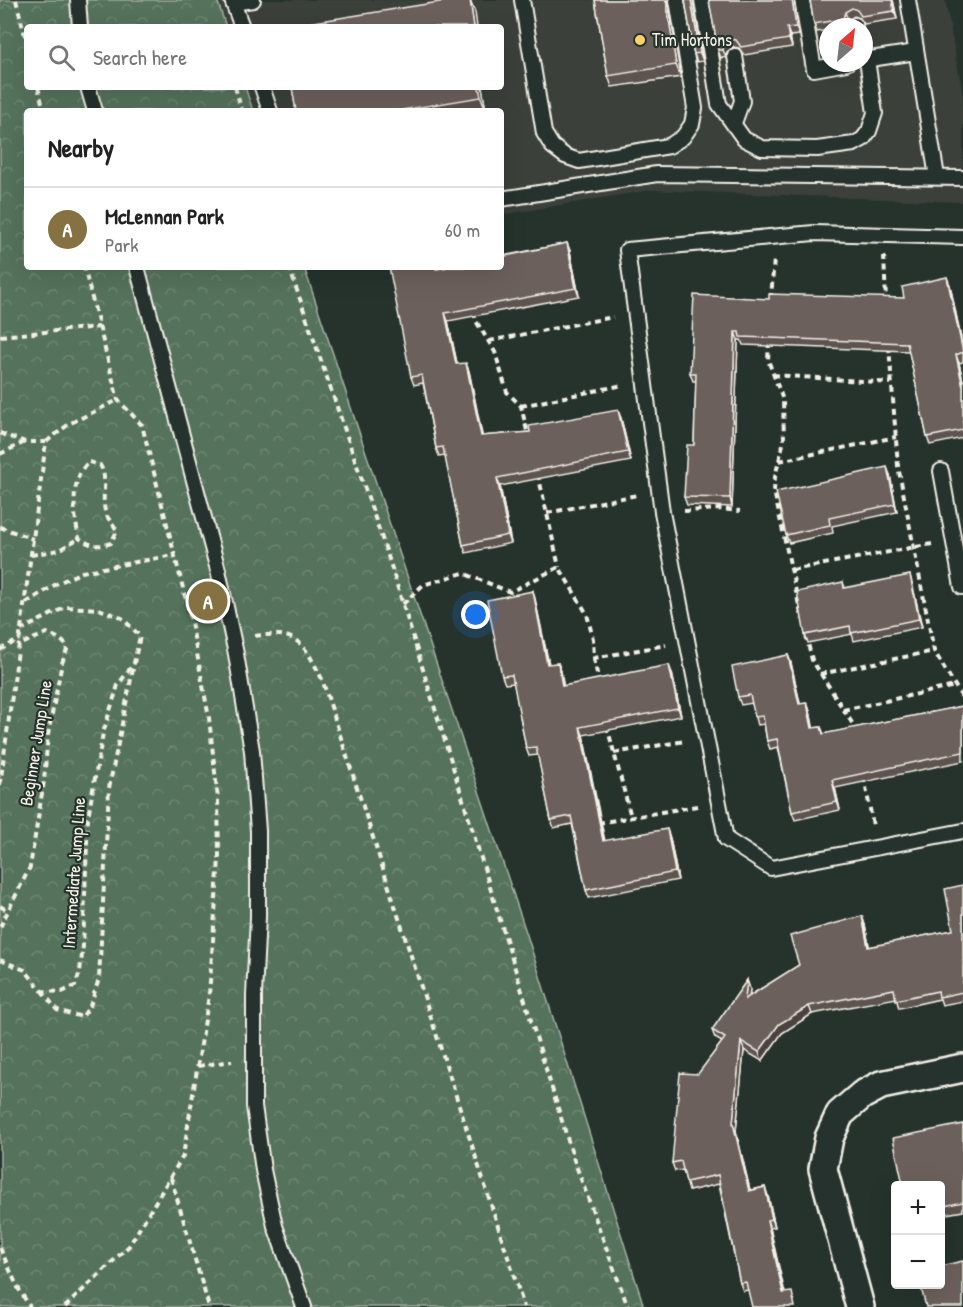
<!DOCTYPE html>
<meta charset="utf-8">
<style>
:root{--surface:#fff;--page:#f2f2f2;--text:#222;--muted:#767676;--line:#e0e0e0;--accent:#857141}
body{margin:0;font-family:"Patrick Hand",sans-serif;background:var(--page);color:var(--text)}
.controls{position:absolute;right:18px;bottom:18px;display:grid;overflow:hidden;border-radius:6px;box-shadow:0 6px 24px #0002}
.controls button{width:54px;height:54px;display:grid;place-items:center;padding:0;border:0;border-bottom:2px solid var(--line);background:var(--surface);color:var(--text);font:30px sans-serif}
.compass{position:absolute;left:819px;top:18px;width:54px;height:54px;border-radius:50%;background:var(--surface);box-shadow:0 6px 24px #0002;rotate:28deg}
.you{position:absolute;left:476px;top:615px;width:21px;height:21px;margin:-15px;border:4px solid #fff;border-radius:50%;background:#1a73e8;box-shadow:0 0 0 9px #1a73e833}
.badge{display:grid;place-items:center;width:39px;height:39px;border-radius:50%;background:var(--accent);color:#fff;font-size:20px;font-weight:700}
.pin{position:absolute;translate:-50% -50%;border:3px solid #fff;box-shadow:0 2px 6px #0006}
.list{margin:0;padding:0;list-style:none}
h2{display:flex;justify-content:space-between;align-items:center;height:78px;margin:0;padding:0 24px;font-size:26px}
h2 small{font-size:20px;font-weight:400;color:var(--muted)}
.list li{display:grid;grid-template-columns:39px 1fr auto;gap:18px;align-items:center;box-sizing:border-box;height:84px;padding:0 24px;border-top:2px solid var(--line)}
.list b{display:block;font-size:22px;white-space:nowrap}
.list p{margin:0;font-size:20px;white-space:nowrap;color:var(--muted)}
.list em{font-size:20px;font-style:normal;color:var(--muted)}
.icon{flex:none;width:33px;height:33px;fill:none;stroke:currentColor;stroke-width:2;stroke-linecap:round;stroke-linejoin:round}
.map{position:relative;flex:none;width:963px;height:1307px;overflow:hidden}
.search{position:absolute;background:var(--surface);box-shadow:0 6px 24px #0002;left:24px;top:24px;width:480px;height:66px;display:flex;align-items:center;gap:15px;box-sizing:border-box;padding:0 21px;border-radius:6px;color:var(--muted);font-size:22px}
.panel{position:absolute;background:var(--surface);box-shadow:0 6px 24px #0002;left:24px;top:108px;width:480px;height:162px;border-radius:6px}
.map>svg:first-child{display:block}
.built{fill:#3b403b;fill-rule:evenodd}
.forest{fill:url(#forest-crowns);stroke:#a4b2a2;stroke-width:1.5}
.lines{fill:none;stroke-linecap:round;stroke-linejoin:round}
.service-casing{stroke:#f4f1e8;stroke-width:18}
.minor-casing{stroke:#f4f1e8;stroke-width:32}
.path{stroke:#f4f1e8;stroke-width:4;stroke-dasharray:6 4.5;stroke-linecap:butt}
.service{stroke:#26332d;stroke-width:14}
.minor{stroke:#26332d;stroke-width:27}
.wall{fill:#5d534f;stroke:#f4f1e8;stroke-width:1.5}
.shaded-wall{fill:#4c4340;stroke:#f4f1e8;stroke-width:1.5}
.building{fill:#6c605c;stroke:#f4f1e8;stroke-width:1.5}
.poi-dot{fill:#ffd166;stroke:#26332d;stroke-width:2}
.labels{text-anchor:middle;stroke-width:4.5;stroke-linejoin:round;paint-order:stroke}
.poi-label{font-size:18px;fill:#f4f1e8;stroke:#26332d;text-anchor:start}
.street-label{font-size:18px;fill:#f4f1e8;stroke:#26332d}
</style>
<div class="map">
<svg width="963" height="1307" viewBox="0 0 963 1307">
<defs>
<pattern id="forest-crowns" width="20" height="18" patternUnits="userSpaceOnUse" patternTransform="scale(1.5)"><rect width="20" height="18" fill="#54725b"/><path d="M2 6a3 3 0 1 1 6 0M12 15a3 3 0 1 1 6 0" fill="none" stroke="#6d8773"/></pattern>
</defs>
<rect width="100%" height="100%" fill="#26332d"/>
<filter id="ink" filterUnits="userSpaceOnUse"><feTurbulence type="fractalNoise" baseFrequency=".0167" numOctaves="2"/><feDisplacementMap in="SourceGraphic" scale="12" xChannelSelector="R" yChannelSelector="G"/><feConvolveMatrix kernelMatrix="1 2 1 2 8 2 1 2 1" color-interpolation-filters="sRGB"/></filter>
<g filter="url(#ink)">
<path class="built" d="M217 0H945L963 95V202L650 190 501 215V111H253L245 87H501V27H226ZM828 27H864V63H828Z"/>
<polygon class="forest" points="0,0 217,0 226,27 27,27 27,87 245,87 253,111 27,111 27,267 304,267 527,935 644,1307 0,1307"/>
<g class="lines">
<defs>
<g id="service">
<polyline points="78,0 80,27"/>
<polyline points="232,0 242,27"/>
<polyline points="522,0 544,133 552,146 565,156 579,161 669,146 683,137 692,124 695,108 677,0"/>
<polyline points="702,0 719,104 744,139 762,148 817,149 854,144 863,139 869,131 875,113 867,60"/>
<polyline points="802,0 814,69 847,63"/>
<polyline points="908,0 937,177"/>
<polyline points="233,3 253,0"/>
<polyline points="855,25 855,27"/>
<polyline points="864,60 916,52"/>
<polyline points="88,87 95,111"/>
<polyline points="262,87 270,111"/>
<polyline points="734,123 742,101 735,56"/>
<polyline points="501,199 657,174 963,178"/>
<polyline points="963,237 814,233 627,250 662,512 726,839 771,868 963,831"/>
<polyline points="137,267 218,570 236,654 252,751 258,831 258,917 254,995 254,1106 263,1170 275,1226 304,1307"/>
<polyline points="941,471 962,587"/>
</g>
<polyline id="minor" points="860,1307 823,1169 829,1138 840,1114 862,1095 881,1085 963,1068"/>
</defs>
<use href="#service" class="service-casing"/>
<use href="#minor" class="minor-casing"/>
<g class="path">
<polyline points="16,0 27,44"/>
<polyline points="38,87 44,111"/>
<polyline points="235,87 242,111"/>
<polyline points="884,256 886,300"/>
<polyline points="289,267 388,556 574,1160 628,1307"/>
<polyline points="771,299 774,258"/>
<polyline points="474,312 476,321 495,352 507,392 521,406 528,435"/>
<polyline points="0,336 99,327"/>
<polyline points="489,341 613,317"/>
<polyline points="769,342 768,360 783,400 784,440 775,477 774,491 802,619"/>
<polyline points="889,346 898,466 934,651 963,699"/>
<polyline points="773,375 891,383"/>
<polyline points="521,406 623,385"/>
<polyline points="0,433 25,442 46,442"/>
<polyline points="0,454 25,442"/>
<polyline points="779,461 896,437"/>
<path d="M89 462 100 465C109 479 100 498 106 514 109 521 114 524 117 531L111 543C99 547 90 546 79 538 74 516 69 478 89 462Z"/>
<polyline points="538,474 559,567"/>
<polyline points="684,511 720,509 740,511"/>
<polyline points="547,513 637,495"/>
<polyline points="0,527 33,539"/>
<polyline points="31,555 59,550 79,538"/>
<polyline points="792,570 932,544"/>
<polyline points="26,603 58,583 82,572 174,555"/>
<polyline points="403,604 423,585 463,573 510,592 559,567 587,614 593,639 594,658 666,645"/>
<polyline points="806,635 812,660 854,726 855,731"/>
<path d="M255 636C299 630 304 644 322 679L524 1307"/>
<polyline points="0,650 20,639"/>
<polyline points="594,658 599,684"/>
<polyline points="820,674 934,651"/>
<polyline points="843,710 955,686"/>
<polyline points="607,726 631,817"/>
<polyline points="614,753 685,741"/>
<polyline points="864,777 873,825"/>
<polyline points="0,785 46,442 69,424 118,400"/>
<polyline points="598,823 697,806"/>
<polyline points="0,906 8,911"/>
<polyline points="0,927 30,867 44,781 48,734 62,663 68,647 60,639 47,633 19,645"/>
<polyline points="0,960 25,970 42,991 62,992 75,986 80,972 83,946 88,817 103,733 118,685 134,663 140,636 122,618 99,609 66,607 21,630"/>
<polyline points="42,991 57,1010 82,1017 90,1006 99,979 109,788 134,664"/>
<polyline points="198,1066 232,1061"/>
<polyline points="171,1178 209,1307"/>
<polyline points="0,1248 17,1286 30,1307"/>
<polyline points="65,1307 129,1246 183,1156 209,995 219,858 218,799 209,718 190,616 142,425 118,400 84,267"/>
</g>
<use href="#service" class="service"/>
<use href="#minor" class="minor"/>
</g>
<g class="wall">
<polygon points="595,0 669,0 668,1 681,77 612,87 608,76"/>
<polygon points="685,0 693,0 703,61 697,62 694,54"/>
<polygon points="709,0 794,0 799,35 790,36 792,47 744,55 739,48 733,47 727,52 726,57 721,58 718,50"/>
<polygon points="810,0 893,0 897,19 864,24 860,18 854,16 848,20 846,27 828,27 828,30 817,32 814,24"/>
<polygon points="292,87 482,87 486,111 296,111"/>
<polygon points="567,243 570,251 579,296 448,321 457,364 469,371 482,436 530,432 621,418 631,461 500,486 511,543 466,553 463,545 445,455 439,456 436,448 423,383 414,385 411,377 437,269"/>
<polygon points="950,285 963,348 963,362 959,363 963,381 963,438 930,445 927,437 909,351 743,345 741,340 738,340 732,507 687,505 684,497 694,445 696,381 693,381 690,373 769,299 904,298"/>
<polygon points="890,475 897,512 832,526 833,533 789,543 786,535"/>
<polygon points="843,582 845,588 912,583 922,627 854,641 852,634 808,643 805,635"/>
<polygon points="533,591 535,599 549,664 558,663 561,671 563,686 672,673 681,716 583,735 605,841 670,838 678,880 589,898 586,890 572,824 554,828 551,820 538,755 529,756 526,748 514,683 505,684 502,676"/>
<polygon points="788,655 791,663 800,704 807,703 810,711 813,728 821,727 824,734 963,706 963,761 835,788 840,810 795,820 792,812 778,747 770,749 767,741 764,724 758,725 752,703 741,705 738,697"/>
<polygon points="963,885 963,1001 942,1005 940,999 899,1008 896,998 812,1014 782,1033 762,1061 744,1050 736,1131 750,1190 765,1187 768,1196 775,1227 770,1228 785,1293 795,1300 748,1290 743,1291 740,1283 719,1184 689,1191 683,1170 675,1171 672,1163 698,1074 722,1042 715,1038 712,1030 747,980 750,989 749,996 799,965 862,916 865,925 869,947 953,930"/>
<polygon points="963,1124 963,1211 940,1215 940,1185"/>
</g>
<g class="shaded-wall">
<polygon points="470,0 475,12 477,27 474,27"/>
<polygon points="666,0 669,0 668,1 681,77 676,65"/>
<polygon points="691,0 693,0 703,61 700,53"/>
<polygon points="792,0 794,0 799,35 796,27"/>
<polygon points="892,0 893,0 897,19 894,11"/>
<polygon points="845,12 848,20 846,27 843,19"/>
<polygon points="787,28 790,36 792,47 789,39"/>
<polygon points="730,39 733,47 727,52 726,57 723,50 724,44"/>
<polygon points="479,87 482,87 486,111 481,97"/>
<polygon points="567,243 570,251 579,296 576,288"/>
<polygon points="947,277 950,285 963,348 963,353"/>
<polygon points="445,313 448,321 459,372 456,364"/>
<polygon points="735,332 738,340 732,507 730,498"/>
<polygon points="956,355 959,363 963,381 963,387"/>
<polygon points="466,363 469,371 484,444 481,436"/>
<polygon points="618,410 621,418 631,461 628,452"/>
<polygon points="887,467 890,475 897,512 895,504"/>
<polygon points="497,478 500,486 511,543 508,535"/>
<polygon points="910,575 912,583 922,627 919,619"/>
<polygon points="533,591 535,599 550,672 547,664"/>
<polygon points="788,655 791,663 802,712 799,704"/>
<polygon points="558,663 561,671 565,694 562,686"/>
<polygon points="669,665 672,673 681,716 678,708"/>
<polygon points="807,703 810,711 815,736 812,728"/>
<polygon points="580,727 583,735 606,849 603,841"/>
<polygon points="832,780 835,788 840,810 837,802"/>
<polygon points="667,829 670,838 678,880 675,872"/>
<polygon points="862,916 865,925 871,955 868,947"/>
<polygon points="747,980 750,989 748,1007 745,999"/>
<polygon points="809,1006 812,1014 782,1033 762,1061 759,1052 779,1024"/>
<polygon points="741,1041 744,1050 736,1131 752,1199 749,1191 733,1123"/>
<polygon points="765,1187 768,1196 775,1227 772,1219"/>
<polygon points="767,1220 770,1228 786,1302 783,1293"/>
</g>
<g class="building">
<polygon points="452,0 470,0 474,27 283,27"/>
<polygon points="595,0 666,0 676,65 608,76"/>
<polygon points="685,0 691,0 700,53 694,54"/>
<polygon points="709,0 792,0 796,27 787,28 789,39 741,47 736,40 730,39 724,44 723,50 718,50"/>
<polygon points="810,0 892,0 894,11 861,16 857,10 852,8 845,12 843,19 814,24"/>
<polygon points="292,87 479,87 481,97 396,111 296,111"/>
<polygon points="567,243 576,288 445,313 456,364 466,363 481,436 530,432 529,426 618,410 628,452 497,478 508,535 463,545 443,447 436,448 422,375 411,377 389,267 436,267 436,269 448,267 501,267 501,257"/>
<polygon points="947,277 963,352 956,355 963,387 963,430 927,437 907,343 740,337 739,332 735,332 730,498 684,497 687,445 694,445 696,373 690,373 694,295 769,299 769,294 904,298 902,287"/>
<polygon points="887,467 895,504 829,518 830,525 786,535 776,492"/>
<polygon points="910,575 919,619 851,633 850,626 805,635 797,592 843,582 844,588"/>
<polygon points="533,591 547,664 558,663 562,686 669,665 678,708 580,727 603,841 667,829 675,872 586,890 571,816 551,820 536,747 526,748 512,675 502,676 487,600"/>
<polygon points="788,655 799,704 807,703 812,728 821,727 823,734 963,706 963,752 832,780 837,802 792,812 777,739 767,741 763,716 755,717 750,695 738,697 732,667"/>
<polygon points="963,885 963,992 939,997 938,991 896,1000 894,989 809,1006 779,1024 759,1052 741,1041 733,1123 749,1191 765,1187 772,1219 767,1220 783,1293 792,1292 795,1307 752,1307 746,1282 740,1283 718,1175 686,1182 681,1161 672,1163 680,1073 698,1074 725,1038 712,1030 747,980 745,999 799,965 790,936 862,916 868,947 953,930 945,889"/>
<polygon points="963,1124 963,1202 940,1207 940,1185 903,1185 893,1138"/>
<polygon points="963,1261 963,1307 926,1307 920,1284 940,1284 940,1266"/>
</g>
</g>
<circle class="poi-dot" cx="640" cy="40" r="6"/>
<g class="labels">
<g class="poi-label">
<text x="652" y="46">Tim Hortons</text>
</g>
<g class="street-label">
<text transform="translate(36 743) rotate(-81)" y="6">Beginner Jump Line</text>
<text transform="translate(74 873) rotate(-86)" y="6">Intermediate Jump Line</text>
</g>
</g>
</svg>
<div class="controls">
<button>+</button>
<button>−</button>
</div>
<svg class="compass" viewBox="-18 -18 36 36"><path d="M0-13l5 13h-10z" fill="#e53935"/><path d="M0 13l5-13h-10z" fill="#767676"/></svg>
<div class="you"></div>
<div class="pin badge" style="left:208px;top:601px">A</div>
<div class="search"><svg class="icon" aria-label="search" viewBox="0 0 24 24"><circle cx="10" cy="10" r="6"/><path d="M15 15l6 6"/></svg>Search here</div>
<section class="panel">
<h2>Nearby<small></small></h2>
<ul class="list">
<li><span class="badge">A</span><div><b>McLennan Park</b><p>Park</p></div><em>60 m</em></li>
</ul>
</section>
</div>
